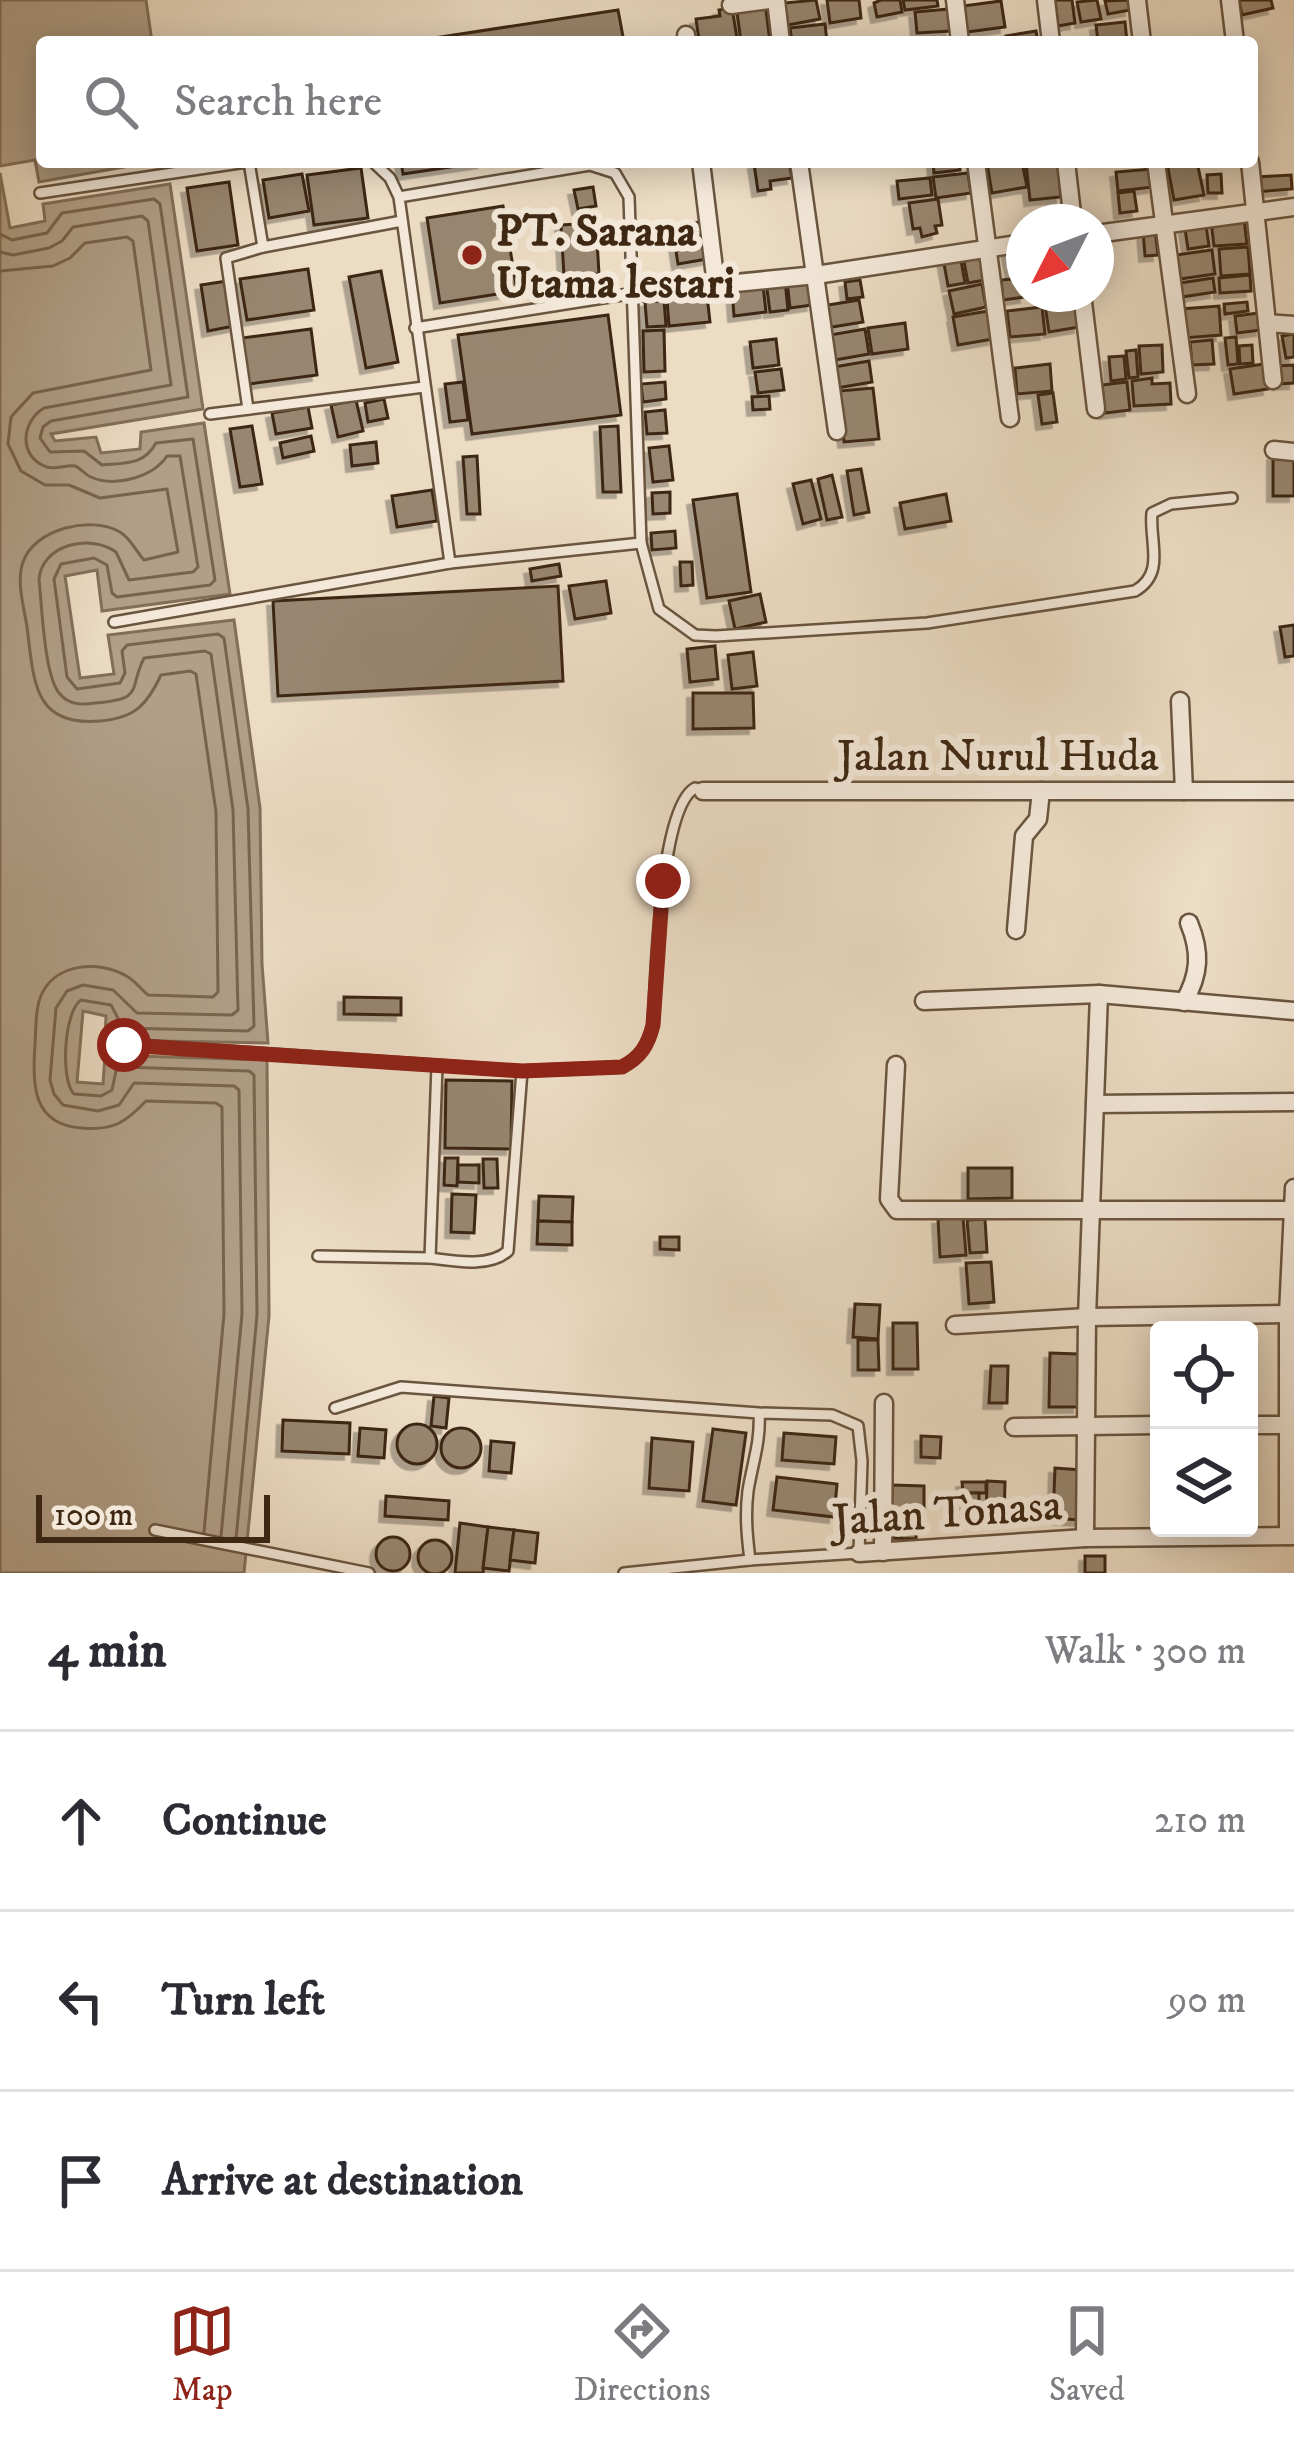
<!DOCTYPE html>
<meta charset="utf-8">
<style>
:root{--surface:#fff;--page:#f2f2f3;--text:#2b2b33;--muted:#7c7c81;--line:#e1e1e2;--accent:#8f2418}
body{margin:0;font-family:"IM FELL DW Pica",serif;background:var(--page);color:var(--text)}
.controls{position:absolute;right:36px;bottom:36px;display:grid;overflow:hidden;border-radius:12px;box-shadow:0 6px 30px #0003}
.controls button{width:108px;height:108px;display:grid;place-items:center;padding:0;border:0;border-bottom:3px solid var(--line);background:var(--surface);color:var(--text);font:60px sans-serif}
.compass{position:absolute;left:1006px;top:204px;width:108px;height:108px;border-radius:50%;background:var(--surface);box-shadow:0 6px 30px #0003;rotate:228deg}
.scale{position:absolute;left:36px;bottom:30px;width:234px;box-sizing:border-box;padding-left:12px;border:6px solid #3e2813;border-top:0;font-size:33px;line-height:42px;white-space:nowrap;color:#3e2813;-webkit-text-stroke:9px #f3e8d9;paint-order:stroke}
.stop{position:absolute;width:36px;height:36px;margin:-27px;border:9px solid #8f2418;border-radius:50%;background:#fff}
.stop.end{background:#8f2418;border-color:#fff;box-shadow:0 3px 12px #0008}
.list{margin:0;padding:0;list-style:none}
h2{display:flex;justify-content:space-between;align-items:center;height:156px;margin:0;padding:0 48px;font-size:51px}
h2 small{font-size:39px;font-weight:400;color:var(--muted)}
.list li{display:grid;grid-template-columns:78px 1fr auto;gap:36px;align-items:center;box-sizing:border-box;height:180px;padding:0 48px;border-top:3px solid var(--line)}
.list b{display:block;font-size:45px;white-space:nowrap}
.list em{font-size:39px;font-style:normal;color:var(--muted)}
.icon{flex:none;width:66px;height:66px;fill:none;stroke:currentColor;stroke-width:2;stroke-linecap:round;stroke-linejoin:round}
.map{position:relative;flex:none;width:1294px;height:1573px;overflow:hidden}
.search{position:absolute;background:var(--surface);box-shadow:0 6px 30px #0003;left:36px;right:36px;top:36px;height:132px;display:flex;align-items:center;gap:30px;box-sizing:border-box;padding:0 42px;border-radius:12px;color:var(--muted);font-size:45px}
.sheet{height:696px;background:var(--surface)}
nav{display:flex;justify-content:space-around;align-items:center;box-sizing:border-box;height:168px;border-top:3px solid var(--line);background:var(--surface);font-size:33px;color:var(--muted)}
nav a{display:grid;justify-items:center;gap:6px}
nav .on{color:var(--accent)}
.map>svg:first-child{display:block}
.water{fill:#b19f88;stroke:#836f59;stroke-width:3}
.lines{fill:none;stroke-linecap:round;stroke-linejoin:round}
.shore{stroke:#78644e;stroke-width:3}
.building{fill:#98866f;stroke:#3e2813;stroke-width:3;filter:url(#shadow)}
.service-casing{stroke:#6a553f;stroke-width:14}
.minor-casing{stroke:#6a553f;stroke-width:21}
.service{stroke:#f3e8d9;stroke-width:9}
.minor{stroke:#f3e8d9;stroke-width:16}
.route{stroke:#8f2418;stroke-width:15}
.poi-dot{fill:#8f2418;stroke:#f3e8d9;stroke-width:4.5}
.labels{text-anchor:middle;stroke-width:12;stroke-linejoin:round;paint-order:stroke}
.poi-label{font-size:45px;font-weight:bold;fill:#3e2813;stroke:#f3e8d9;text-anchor:start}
.street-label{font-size:45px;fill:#3e2813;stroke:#f3e8d9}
</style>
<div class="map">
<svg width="1294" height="1573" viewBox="0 0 1294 1573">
<defs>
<filter id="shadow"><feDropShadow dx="-5.5" dy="5.5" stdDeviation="0" flood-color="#0004"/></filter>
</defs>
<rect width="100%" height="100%" fill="#ecdcc4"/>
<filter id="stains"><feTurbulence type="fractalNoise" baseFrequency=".00167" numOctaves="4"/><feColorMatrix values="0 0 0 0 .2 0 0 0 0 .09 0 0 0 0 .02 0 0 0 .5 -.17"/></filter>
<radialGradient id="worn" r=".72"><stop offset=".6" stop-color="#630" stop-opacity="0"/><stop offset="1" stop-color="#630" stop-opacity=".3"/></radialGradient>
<g class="water">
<polygon points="0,0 146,0 152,42 42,42 42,162 152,162 39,182 35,160 0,166"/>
<polygon points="0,173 10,228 45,221 43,204 170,184 203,409 51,434 55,441 96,437 101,453 140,449 141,432 204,423 230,594 102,611 97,570 65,576 80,678 114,674 108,635 234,620 260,808 262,964 268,1043 105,1040 106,1016 83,1011 77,1082 103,1084 105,1055 267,1060 269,1316 244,1573 0,1573"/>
</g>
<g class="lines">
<g class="shore">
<path d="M0 234 12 240 47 233 62 213 154 199 160 204 188 397 51 421 43 427 40 438 50 452 84 451 102 465C126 463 144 465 156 443L193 439 215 580 210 585 117 597 112 593 107 565 94 558 61 564 54 579 67 677 77 689 120 683 125 673 122 651 127 645 218 634 224 638 248 809 254 1026 248 1031 123 1028 111 1005 81 1000C64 1011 60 1080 74 1094L101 1096 112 1090 116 1071 121 1067 249 1071 254 1075 257 1315 236 1539"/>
<path d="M0 252 13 255 49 248 62 241 73 227 142 216 148 221 171 385 44 408C21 422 18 457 47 467 57 470 67 464 75 466 81 468 85 475 91 477 115 488 153 477 167 456H180L198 567 193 572 129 580 116 552C89 533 41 545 39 580 42 605 44 677 60 694 69 705 82 705 95 703 145 699 128 690 144 658L205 651 211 654 233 810 238 1010 232 1015 137 1013 113 990 83 985 67 991 56 1008 50 1080 54 1094 63 1105 98 1111 119 1105 134 1083 234 1086 239 1090 242 1314 221 1536"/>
<path d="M0 271 53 266 70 258 85 243 127 237 133 241 151 370 33 393 11 417 8 444 21 471 45 485H69L100 498 167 489 178 552 144 560C136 551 131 539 120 532 91 515 34 529 23 562 16 582 24 607 27 627 34 679 32 727 100 721 135 718 147 705 161 675L190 671 196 674 216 812 218 992 213 997 148 995C142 990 136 982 128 977 99 959 53 963 40 998 35 1012 36 1030 35 1045 32 1084 32 1125 82 1128 113 1131 126 1122 146 1101L216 1103 222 1107 224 1314 204 1532"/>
</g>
</g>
<g class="building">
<polygon points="816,0 820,19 788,25 784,3"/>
<polygon points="827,0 859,0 861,18 830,23"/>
<polygon points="881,0 900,0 902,12 877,17 874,3"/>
<polygon points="903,0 937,0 938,6 905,10"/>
<polygon points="1055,0 1072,0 1075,23 1058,26"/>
<polygon points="1097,0 1101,19 1081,22 1077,2"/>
<polygon points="1128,0 1130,10 1108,14 1105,1"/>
<polygon points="1239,0 1271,0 1273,8 1242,15"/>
<polygon points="1001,1 1005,27 967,32 963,6"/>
<polygon points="765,2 770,42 741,42 736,5"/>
<polygon points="732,8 737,38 699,40 696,19 720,16 719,10"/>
<polygon points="949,9 951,31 917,33 915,12"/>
<polygon points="618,10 624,42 408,42"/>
<polygon points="1125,22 1127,42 1098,42 1096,25"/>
<polygon points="825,24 827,42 792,42 790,28"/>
<polygon points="1036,31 1038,42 1007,42 1006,36"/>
<polygon points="401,162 484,162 403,174"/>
<polygon points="768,162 789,162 792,178 770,181 771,189 758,191 754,164"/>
<polygon points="933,162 959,162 960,170 934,173"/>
<polygon points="1022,162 1027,187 992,193 987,164"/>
<polygon points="1058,162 1061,197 1030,200 1026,164"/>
<polygon points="1197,162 1204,195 1174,200 1167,163"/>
<polygon points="361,168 368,218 314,225 307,175"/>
<polygon points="1151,169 1153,187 1118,191 1116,172"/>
<polygon points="968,173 971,193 936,198 933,177"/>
<polygon points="302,174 309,211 269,218 263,180"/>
<polygon points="1221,174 1222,193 1208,193 1207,175"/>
<polygon points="1291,175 1292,189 1256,192 1255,177"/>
<polygon points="930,178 932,195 899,199 897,181"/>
<polygon points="229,182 238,245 197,251 187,188"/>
<polygon points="593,187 596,206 578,209 574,190"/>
<polygon points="1134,191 1137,211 1120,213 1118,193"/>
<polygon points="938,199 942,225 935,226 937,233 922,237 920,228 913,229 909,203"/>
<polygon points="503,206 517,291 440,303 427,218"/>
<polygon points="1244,219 1247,244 1214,246 1211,221"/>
<polygon points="701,222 707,259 678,264 672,226"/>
<polygon points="596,223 599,274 564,276 561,225"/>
<polygon points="1206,226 1209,246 1188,249 1185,229"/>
<polygon points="1155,230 1158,255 1145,256 1143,231"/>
<polygon points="1024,246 1024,271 1012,274 1007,249"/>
<polygon points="1248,247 1250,274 1221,276 1219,249"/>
<polygon points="1212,250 1215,274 1180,279 1176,255"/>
<polygon points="985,252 990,279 968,283 963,256"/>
<polygon points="960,255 965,283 948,286 943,258"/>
<polygon points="308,269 314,310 247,320 240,279"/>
<polygon points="381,271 398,362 366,368 349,277"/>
<polygon points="1250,275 1251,291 1220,293 1219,278"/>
<polygon points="1023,278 1025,297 1003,300 1001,280"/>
<polygon points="1213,278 1215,292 1182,297 1180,283"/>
<polygon points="809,279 812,305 790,308 787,281"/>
<polygon points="785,280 788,310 770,312 766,282"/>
<polygon points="860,280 863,297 847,299 845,282"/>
<polygon points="227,281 234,326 208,331 201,285"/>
<polygon points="982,284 986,307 954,314 949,291"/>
<polygon points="763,285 766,312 734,316 732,289"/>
<polygon points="707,296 710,322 669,326 667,300"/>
<polygon points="859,300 863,322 826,328 822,306"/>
<polygon points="1075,300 1079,327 1049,332 1045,305"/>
<polygon points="664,301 666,326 647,327 645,302"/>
<polygon points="1247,302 1248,311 1225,314 1224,304"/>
<polygon points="1219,306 1221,335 1183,338 1181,309"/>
<polygon points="1042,307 1045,334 1010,337 1007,311"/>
<polygon points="988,311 993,339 958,345 953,317"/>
<polygon points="1259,313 1261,330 1237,333 1235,316"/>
<polygon points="608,315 621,415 472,434 458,335"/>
<polygon points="905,323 908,349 872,354 868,328"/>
<polygon points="311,329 317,375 249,384 242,338"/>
<polygon points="865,329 869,354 835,360 830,335"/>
<polygon points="664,330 665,371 644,372 643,331"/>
<polygon points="1294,334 1294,357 1286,358 1282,336"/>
<polygon points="1236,337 1238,364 1228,365 1225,338"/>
<polygon points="776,339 779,365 753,368 750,342"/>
<polygon points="1212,340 1214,364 1192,365 1190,342"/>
<polygon points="1162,345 1163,372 1141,374 1139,346"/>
<polygon points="1252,345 1253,363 1240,364 1239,346"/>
<polygon points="1136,350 1138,377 1129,378 1126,351"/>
<polygon points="1124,356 1126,379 1111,381 1109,357"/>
<polygon points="869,361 872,382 837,388 834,367"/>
<polygon points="1050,364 1052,391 1017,394 1015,368"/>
<polygon points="1264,364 1268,389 1234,394 1230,369"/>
<polygon points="1294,365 1294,383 1278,384 1277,366"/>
<polygon points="781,369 784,390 758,393 755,372"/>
<polygon points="1152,378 1152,384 1170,383 1171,404 1134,406 1132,381"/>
<polygon points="463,382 468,420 450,422 445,384"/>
<polygon points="665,382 666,399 643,402 641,384"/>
<polygon points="1127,382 1130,410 1105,413 1102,385"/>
<polygon points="873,388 879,439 844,442 839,391"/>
<polygon points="1053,393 1057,422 1042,424 1038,395"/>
<polygon points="769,396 770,409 753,410 752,397"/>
<polygon points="384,399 388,418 368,422 365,403"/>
<polygon points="356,400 363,431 338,437 331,405"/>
<polygon points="308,407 312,428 276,434 272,413"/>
<polygon points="665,410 667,433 647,434 645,412"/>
<polygon points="252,426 262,484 240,487 230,429"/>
<polygon points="618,426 621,492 603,492 600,427"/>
<polygon points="311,436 314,451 283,458 280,443"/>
<polygon points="376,442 378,463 352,466 350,445"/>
<polygon points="669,446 673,480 653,482 649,448"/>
<rect x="1273" y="455" width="21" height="41"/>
<polygon points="477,456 480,514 467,514 463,457"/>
<polygon points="861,469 869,512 854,515 847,471"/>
<polygon points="832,475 842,517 827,520 818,479"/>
<polygon points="811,480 821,519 803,524 793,484"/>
<polygon points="432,490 437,521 397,527 392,496"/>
<polygon points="670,492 670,513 653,514 652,493"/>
<polygon points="737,494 751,592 707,598 693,500"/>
<polygon points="946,494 951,521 905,529 900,503"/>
<polygon points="675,531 676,548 652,550 651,533"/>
<polygon points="680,562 692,562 693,585 681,586"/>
<polygon points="559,564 561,576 532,581 530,569"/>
<polygon points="606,581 611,613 575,619 569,586"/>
<polygon points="558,586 563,681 278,696 273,601"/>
<polygon points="760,594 766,622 735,629 729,601"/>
<polygon points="1294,625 1294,656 1285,657 1280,627"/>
<polygon points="715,646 718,679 690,682 687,649"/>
<polygon points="753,652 757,686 732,689 728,655"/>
<polygon points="693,693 753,693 754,728 693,729"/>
<polygon points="344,997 401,998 401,1015 344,1014"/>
<polygon points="446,1080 512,1081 511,1149 445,1148"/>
<polygon points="445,1158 458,1158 457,1186 444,1185"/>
<polygon points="483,1159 497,1159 498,1188 484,1188"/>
<polygon points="458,1165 479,1165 479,1183 458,1182"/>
<polygon points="968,1168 1012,1168 1012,1198 968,1199"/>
<polygon points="452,1194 476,1195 474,1233 451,1232"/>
<polygon points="539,1196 573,1197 572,1222 538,1221"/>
<polygon points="963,1217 966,1255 940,1257 938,1219"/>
<polygon points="985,1219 987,1252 970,1253 967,1220"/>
<polygon points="538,1221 572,1222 572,1245 537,1244"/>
<polygon points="660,1237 679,1237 679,1250 660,1249"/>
<polygon points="991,1262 994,1302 969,1304 966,1263"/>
<polygon points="855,1304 880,1305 878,1339 853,1337"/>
<polygon points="893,1323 917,1323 918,1369 893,1369"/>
<polygon points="858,1340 878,1340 879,1370 858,1370"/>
<polygon points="1050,1353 1078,1354 1078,1407 1049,1407"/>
<polygon points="991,1366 1008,1366 1007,1403 989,1403"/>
<polygon points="434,1396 449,1398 446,1428 431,1426"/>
<polygon points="283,1420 350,1423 349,1454 282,1451"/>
<circle cx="417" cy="1444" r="20"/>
<polygon points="360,1428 386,1430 384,1458 358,1456"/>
<circle cx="461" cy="1448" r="20"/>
<polygon points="713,1429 746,1433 736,1505 703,1501"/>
<polygon points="784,1433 836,1437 834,1464 782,1460"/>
<polygon points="921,1436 941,1437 940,1458 921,1457"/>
<polygon points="652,1438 693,1442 689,1491 649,1488"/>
<polygon points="491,1441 514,1443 511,1473 489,1471"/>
<polygon points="1055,1468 1081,1470 1079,1520 1053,1518"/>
<polygon points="777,1477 837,1484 834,1517 773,1510"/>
<polygon points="987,1481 1005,1482 1004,1521 986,1520"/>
<polygon points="962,1482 986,1482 986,1493 963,1493"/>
<polygon points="892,1485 924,1486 924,1512 891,1511"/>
<polygon points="963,1493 979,1493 979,1512 962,1511"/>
<polygon points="386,1496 449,1501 448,1520 385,1516"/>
<polygon points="891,1511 917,1512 916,1539 891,1538"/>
<polygon points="460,1523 488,1527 483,1573 455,1573"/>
<polygon points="488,1527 514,1530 509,1571 483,1568"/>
<polygon points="514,1530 538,1533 535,1563 510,1560"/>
<circle cx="393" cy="1554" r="17"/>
<circle cx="435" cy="1557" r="17"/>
<rect x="1085" y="1556" width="20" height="17"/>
</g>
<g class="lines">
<defs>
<g id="service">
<polyline points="249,162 263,247"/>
<polyline points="373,162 390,178 399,197 450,563 641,543 629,197 615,173 590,165 399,197"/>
<polyline points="40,193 246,162"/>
<polyline points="415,328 635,293"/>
<polyline points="248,409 226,258 263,247 402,221"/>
<polyline points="210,414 424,387"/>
<path d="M641 543 659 609 695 635 716 636 927 623 1135 591C1166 573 1149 542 1152 513L1171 504 1232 498"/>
<polyline points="114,622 450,563"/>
<path d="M124 1044 522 1071 622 1067C641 1057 648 1045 653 1025 656 981 659 808 695 788L703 791"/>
<path d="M437 1066 430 1258C453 1261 489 1268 508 1251L522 1071"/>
<polyline points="318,1256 430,1258"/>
<path d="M335 1408 401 1387 759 1413C761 1441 752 1465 748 1491 745 1515 747 1536 750 1560L859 1553 862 1461 858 1426 832 1415 759 1413"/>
<polyline points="155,1530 369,1573"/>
<polyline points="624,1573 750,1560"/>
</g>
<g id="minor">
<polyline points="776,0 781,42"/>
<polyline points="955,0 960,42"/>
<polyline points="1046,0 1051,42"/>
<polyline points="1137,0 1142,42"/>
<polyline points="1230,0 1235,42"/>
<polyline points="731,5 769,0"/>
<polyline points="686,35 687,42"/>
<polyline points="701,162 716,285"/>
<polyline points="799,162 837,431"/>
<polyline points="976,162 1010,418"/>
<polyline points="1066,162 1073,222"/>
<polyline points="1156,162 1187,394"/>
<polyline points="1250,162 1273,380"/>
<polyline points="1096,234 1294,207"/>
<polyline points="635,293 816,275 1024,243"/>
<polyline points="1082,294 1096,409"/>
<polyline points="1267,323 1294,325"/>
<polyline points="1274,450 1294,452"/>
<polyline points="1180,701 1184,791"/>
<polyline points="703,791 1294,791"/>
<polyline points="1016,930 1024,836 1038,819 1041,791"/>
<polyline points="924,1001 1099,994 1294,1011"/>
<path d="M1184 1002C1200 974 1201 952 1189 923"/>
<polyline points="896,1065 889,1199 897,1210 1294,1210"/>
<polyline points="1095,1104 1294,1102"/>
<polyline points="955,1325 1087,1317 1288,1314"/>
<polyline points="1249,1425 1290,1425"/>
<polyline points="1014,1427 1159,1425"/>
<polyline points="1288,1536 1288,1314 1294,1188"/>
<polyline points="1085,1538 1087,1317 1099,994"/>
<polyline points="883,1552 884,1403"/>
<polyline points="859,1553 1085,1538 1294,1536"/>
</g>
</defs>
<use href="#service" class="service-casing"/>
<use href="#minor" class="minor-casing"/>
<use href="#service" class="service"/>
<use href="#minor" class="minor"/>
</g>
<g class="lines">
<path class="route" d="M124 1045 522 1071 622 1067C641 1057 648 1045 653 1025L663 881"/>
</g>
<circle class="poi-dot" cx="472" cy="255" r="12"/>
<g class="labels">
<g class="poi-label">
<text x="496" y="245">PT. Sarana<tspan x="496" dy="52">Utama lestari</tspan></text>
</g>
<g class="street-label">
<text x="998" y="770">Jalan Nurul Huda</text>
<text transform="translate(947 1511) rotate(-4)" y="16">Jalan Tonasa</text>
</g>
</g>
<rect width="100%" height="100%" filter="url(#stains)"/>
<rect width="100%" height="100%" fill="url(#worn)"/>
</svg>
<div class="controls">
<button><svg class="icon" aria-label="locate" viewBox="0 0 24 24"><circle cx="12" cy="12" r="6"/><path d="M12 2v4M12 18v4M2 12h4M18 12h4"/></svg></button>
<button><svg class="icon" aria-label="layers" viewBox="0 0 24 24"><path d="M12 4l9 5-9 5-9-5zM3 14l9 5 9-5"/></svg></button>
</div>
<svg class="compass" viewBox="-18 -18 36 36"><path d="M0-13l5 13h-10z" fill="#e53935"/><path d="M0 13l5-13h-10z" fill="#7c7c81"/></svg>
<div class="scale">100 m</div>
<div class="stop" style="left:124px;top:1045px"></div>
<div class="stop end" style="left:663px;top:881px"></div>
<div class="search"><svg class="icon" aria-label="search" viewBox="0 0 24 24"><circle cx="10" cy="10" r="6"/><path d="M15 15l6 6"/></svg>Search here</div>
</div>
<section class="sheet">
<h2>4 min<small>Walk · 300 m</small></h2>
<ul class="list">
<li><svg class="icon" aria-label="ahead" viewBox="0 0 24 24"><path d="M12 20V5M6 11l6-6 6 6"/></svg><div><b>Continue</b></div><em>210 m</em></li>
<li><svg class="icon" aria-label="left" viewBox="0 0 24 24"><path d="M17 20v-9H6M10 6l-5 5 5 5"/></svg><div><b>Turn left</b></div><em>90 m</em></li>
<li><svg class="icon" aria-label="arrive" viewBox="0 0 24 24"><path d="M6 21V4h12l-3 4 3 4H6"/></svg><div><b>Arrive at destination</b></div></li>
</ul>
</section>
<nav>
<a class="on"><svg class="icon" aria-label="map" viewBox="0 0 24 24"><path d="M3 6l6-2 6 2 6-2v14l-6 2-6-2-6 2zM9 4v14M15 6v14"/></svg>Map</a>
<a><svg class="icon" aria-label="directions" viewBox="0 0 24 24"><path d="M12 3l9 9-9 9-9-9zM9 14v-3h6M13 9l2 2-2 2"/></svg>Directions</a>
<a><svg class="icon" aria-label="saved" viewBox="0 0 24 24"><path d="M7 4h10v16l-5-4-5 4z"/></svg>Saved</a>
</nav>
